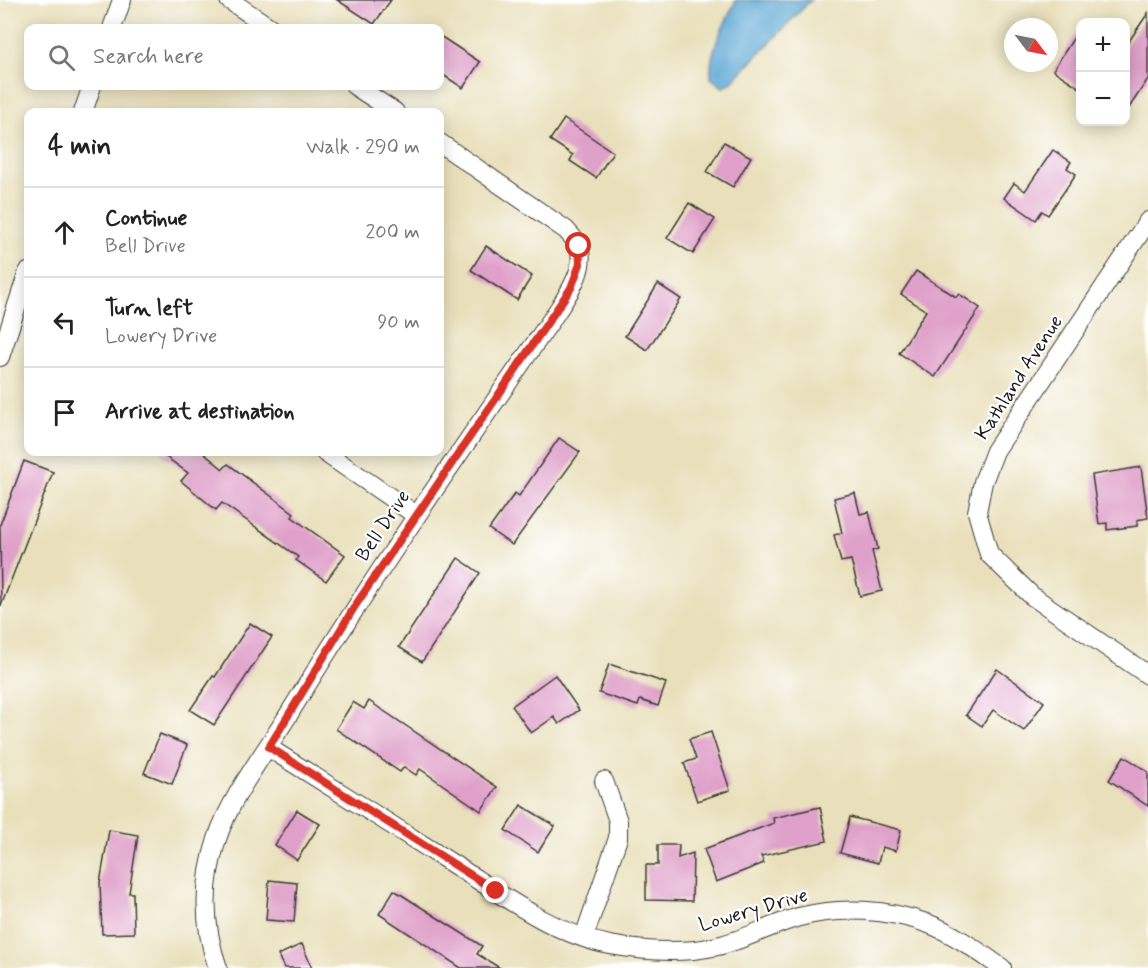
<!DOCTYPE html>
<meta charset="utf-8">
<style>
:root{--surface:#fff;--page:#f6f6f6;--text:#222;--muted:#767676;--line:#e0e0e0}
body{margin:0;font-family:Mynerve,sans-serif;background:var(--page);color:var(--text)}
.controls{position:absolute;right:18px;top:18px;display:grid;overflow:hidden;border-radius:12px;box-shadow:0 3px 15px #0003}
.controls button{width:54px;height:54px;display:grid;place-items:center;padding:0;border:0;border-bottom:2px solid var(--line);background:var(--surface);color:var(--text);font:30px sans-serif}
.compass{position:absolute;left:1004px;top:18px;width:54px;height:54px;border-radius:50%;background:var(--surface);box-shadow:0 3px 15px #0003;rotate:122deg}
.stop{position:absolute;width:18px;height:18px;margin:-14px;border:4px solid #d93025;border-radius:50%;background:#fff}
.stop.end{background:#d93025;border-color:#fff;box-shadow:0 2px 6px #0008}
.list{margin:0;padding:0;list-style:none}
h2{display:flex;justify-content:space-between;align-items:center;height:78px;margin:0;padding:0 24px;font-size:26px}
h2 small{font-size:20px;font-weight:400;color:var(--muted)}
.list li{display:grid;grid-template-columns:39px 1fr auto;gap:18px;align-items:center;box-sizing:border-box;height:90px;padding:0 24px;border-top:2px solid var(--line)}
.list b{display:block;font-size:22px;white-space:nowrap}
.list p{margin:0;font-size:20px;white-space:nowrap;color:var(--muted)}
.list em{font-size:20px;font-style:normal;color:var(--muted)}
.icon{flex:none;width:33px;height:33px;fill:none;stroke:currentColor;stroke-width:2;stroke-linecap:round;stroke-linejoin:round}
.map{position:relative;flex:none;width:1148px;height:968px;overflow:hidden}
.search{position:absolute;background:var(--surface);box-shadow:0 3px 15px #0003;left:24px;top:24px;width:420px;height:66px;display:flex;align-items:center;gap:15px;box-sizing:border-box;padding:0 21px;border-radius:12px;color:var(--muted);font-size:22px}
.panel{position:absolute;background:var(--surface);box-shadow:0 3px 15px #0003;left:24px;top:108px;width:420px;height:348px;border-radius:12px}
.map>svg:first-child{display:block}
.water{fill:#5aa6d3;stroke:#3b6178;stroke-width:1.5}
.building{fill:#dfa0c9}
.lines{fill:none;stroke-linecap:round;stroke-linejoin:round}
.minor-casing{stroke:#3b3934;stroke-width:20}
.minor{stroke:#fff;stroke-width:18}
.route{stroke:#d93025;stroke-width:8}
.labels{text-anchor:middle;stroke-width:4.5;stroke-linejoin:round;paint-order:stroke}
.street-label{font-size:20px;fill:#1c1c1c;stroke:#fff}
</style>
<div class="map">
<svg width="1148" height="968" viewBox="0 0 1148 968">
<rect width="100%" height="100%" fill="#fff"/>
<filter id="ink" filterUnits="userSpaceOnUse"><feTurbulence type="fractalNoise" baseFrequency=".0167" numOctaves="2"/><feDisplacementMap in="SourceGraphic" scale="12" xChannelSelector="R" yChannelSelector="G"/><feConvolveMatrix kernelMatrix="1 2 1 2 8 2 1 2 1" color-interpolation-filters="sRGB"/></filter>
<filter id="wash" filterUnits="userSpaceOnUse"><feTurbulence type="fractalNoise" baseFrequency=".008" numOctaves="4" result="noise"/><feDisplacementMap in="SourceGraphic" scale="24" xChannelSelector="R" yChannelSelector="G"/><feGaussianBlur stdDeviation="1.35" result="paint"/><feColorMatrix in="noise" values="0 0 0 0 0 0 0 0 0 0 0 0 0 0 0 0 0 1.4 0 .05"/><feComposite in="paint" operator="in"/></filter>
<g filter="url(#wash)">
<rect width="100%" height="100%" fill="#e9e0bb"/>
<path class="water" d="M736 0H811L731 83 723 87 711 78C708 51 725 24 736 0Z"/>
<g id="blocks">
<g class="building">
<polygon points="337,0 391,0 374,24"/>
<polygon points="1148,13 1148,79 1125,114 1125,47"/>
<polygon points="1080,28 1080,88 1053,70"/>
<polygon points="440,36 480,62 463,88 440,73"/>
<polygon points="564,119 613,152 596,178 570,161 573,155 550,140"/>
<polygon points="724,142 751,157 733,187 707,172"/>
<polygon points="1053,150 1071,162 1067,168 1076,174 1048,215 1042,211 1036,220 1004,198 1014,183 1025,191"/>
<polygon points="689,203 715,219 693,254 667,238"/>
<polygon points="486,246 532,276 517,300 471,270"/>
<polygon points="916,271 956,297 959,294 980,308 935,377 899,353 926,311 901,294"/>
<polygon points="658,284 681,299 647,350 625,336"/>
<polygon points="559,438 580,452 512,545 489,529 515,493 519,496"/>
<polygon points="159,452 202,452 223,469 228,464 294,513 292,517 345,555 326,581 296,560 298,557 222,503 216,510 181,481 188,473"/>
<polygon points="24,461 53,472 1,606 0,525"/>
<polygon points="1141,467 1148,518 1137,520 1137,526 1107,530 1107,523 1099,524 1092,475"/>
<polygon points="855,493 860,514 869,512 878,549 872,551 882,591 860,596 851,560 841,562 834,535 842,533 834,498"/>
<polygon points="458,558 480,573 422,662 399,647"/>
<polygon points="250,623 272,637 214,725 190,710 213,676 215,677"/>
<polygon points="609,664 666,683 658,706 640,700 638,706 599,693"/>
<polygon points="997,669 1044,702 1024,731 993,710 982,726 966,715"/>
<polygon points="555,675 579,710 559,724 554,717 531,733 512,706"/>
<polygon points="369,701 497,787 481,811 420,769 416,775 404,767 400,772 336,729 353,702 364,709"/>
<polygon points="711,732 730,790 697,801 684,763 696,759 689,739"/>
<polygon points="160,734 187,745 172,784 144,773"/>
<polygon points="1124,756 1148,772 1148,806 1109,780"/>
<polygon points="521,805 555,826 538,852 505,830"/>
<polygon points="820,807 827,841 761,856 764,863 716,882 704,849 774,823 773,818"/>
<polygon points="297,810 320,824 297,860 275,845"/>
<polygon points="850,817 901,830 896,851 882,847 878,863 840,853"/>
<polygon points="109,830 138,835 129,893 133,893 134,933 102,934 100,883"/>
<polygon points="658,845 679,845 678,858 693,853 692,901 646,900 646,865 658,865"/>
<polygon points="269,880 297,883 294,922 266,920"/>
<polygon points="394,890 482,946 477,954 500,968 461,968 379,914"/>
<polygon points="302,944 312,968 284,968 278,955"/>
</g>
</g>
</g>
<g filter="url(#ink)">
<use href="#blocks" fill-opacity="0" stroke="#3b3934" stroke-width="1.5"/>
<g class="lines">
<defs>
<g id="minor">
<polyline points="229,0 271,28"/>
<polyline points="112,28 122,0"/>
<polyline points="355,86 395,112"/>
<polyline points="83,112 92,86"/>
<polyline points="1148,221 995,451 983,482 977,512 989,554 1032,596 1148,675"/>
<polyline points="0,357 28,272"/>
<polyline points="324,452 416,515"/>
<path d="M269 748C330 786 392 825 453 864 501 894 553 934 610 945 643 951 680 954 713 947 743 941 770 925 799 917 841 906 888 909 929 924 955 934 979 952 1002 968"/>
<polyline points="584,937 618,838 618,821 604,781"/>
<path d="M218 968C203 926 203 882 217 839 231 795 268 749 292 709 374 575 463 447 552 319 564 300 589 269 578 245 575 240 570 234 566 230L440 143"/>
</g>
</defs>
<use href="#minor" class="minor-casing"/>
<use href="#minor" class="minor"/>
</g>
</g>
<g class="lines" filter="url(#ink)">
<polyline class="route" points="496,891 269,747 355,606 571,288 580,264 579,246"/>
</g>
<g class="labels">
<g class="street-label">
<text transform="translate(1018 377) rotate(-57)" y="7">Kathland Avenue</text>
<text transform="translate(382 525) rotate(-56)" y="7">Bell Drive</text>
<text transform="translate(753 909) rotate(-16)" y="7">Lowery Drive</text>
</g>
</g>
</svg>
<div class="controls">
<button>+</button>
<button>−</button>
</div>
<svg class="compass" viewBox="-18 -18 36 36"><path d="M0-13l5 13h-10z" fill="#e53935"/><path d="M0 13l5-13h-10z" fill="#767676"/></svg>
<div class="stop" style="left:579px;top:246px"></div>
<div class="stop end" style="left:496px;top:891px"></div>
<div class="search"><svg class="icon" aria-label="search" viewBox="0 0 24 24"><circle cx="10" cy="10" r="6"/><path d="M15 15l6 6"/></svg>Search here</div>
<section class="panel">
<h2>4 min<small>Walk · 290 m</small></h2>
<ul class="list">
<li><svg class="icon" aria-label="ahead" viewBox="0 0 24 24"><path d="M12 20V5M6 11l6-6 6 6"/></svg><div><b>Continue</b><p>Bell Drive</p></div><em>200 m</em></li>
<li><svg class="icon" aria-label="left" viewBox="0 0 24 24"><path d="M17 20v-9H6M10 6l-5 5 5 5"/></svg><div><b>Turn left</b><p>Lowery Drive</p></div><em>90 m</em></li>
<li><svg class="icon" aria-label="arrive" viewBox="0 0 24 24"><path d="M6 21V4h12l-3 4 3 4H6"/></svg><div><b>Arrive at destination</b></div></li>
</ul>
</section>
</div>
